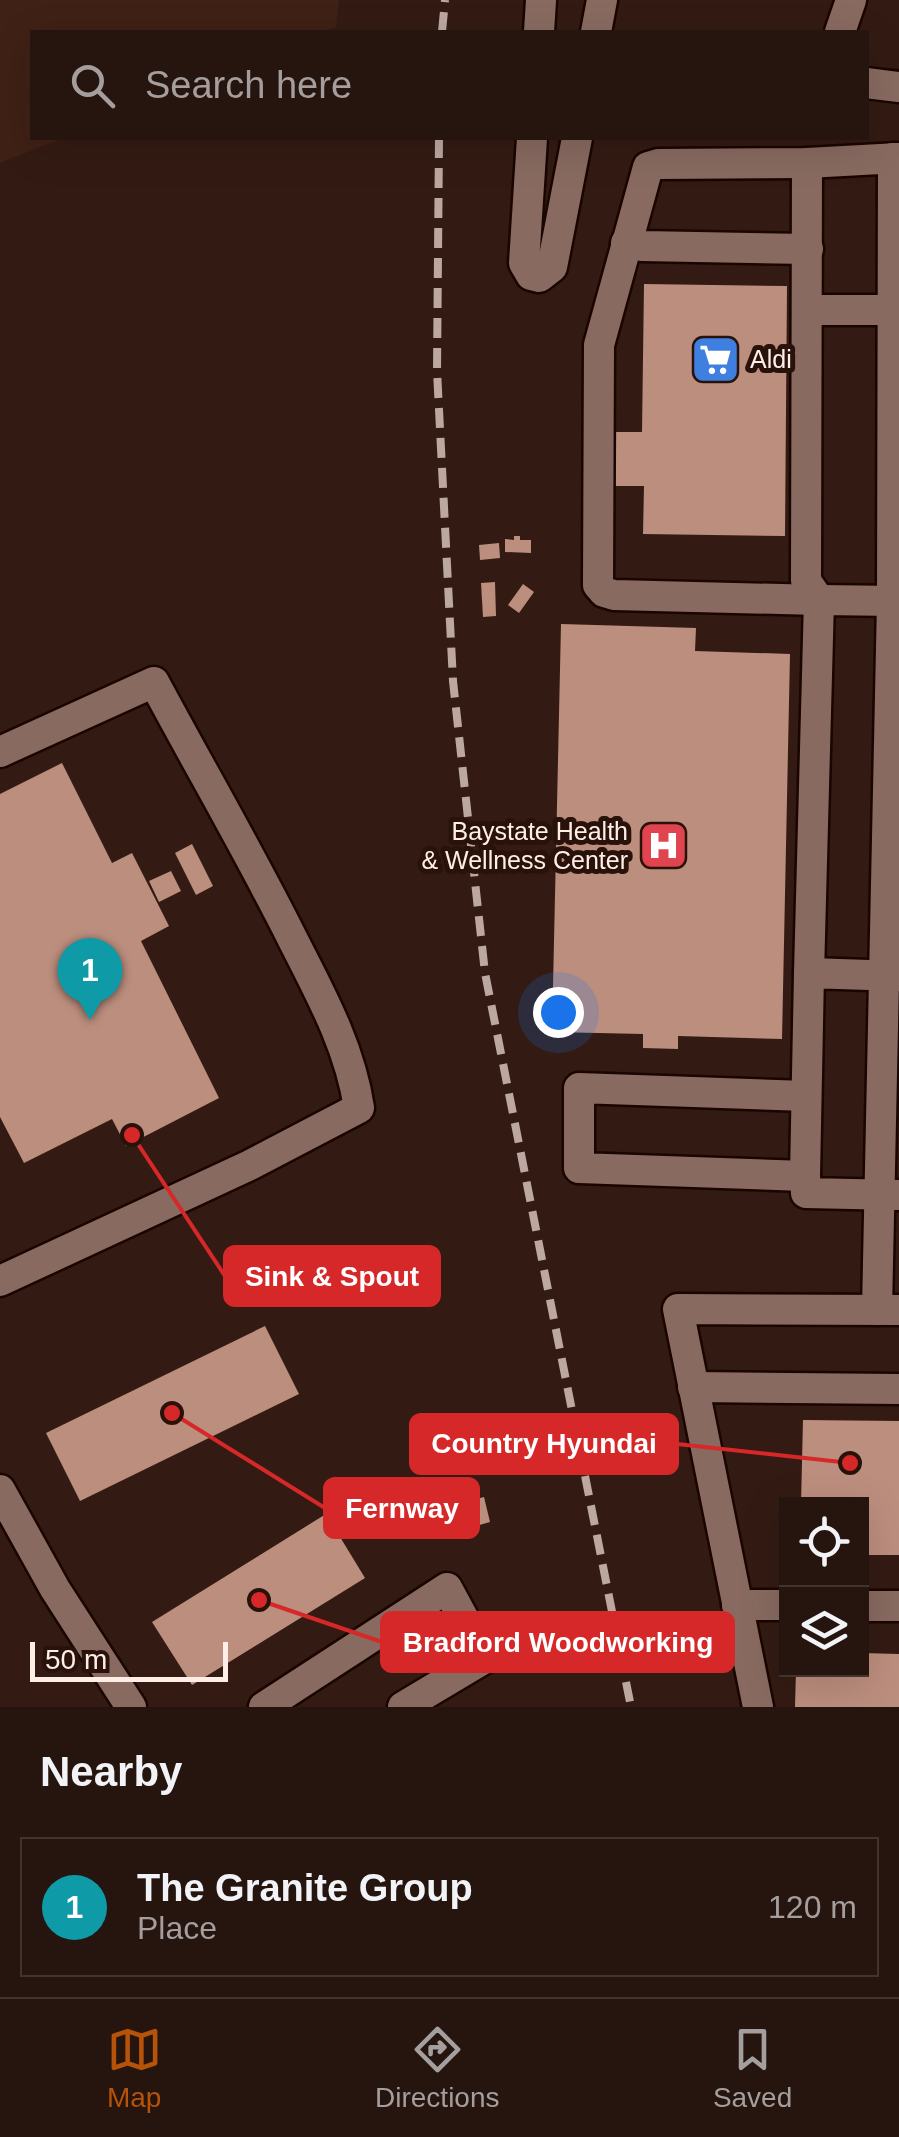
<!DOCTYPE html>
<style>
:root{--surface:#26140e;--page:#32211c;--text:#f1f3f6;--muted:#a49e9e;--line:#42332e;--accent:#b45309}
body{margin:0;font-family:Helvetica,sans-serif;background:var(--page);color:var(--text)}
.controls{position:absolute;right:30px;bottom:30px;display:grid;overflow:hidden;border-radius:0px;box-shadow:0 10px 40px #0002}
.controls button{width:90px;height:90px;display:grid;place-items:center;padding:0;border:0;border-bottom:2px solid var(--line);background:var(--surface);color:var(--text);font:50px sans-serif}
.scale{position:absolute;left:30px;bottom:25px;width:198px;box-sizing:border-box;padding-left:10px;border:5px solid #ffede7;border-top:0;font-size:28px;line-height:35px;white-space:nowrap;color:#ffede7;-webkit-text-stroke:8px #291209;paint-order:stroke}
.you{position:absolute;left:558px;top:1012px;width:35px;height:35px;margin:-25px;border:8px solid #fff;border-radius:50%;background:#1a73e8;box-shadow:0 0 0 15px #1a73e833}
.badge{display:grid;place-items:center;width:65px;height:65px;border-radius:50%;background:var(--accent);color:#fff;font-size:32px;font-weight:700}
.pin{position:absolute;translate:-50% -82px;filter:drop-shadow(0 2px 5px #0008)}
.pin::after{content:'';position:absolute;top:52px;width:35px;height:30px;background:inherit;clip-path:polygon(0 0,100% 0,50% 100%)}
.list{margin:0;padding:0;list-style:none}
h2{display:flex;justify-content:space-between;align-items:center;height:130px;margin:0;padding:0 40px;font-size:42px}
h2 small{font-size:32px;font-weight:400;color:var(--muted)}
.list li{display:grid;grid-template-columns:65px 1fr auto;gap:30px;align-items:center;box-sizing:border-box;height:140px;margin:0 20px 20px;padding:0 20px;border:2px solid var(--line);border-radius:0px}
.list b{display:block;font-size:38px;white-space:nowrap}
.list p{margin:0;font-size:32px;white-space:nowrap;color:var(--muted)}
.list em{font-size:32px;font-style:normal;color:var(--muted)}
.icon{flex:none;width:55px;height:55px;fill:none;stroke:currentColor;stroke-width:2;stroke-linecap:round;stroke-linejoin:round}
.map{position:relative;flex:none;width:899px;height:1707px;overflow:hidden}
.search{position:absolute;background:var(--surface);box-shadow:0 10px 40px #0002;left:30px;right:30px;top:30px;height:110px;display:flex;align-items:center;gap:25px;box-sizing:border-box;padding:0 35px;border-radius:0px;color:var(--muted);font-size:38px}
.sheet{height:290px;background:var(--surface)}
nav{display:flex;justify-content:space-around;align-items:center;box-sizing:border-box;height:140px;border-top:2px solid var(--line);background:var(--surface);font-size:28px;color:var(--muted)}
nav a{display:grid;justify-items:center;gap:5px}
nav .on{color:var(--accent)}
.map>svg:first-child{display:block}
.built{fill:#3f2115}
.building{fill:#bc8e7e}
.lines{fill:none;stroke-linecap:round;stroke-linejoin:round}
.minor-casing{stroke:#1a0501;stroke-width:35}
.minor{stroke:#886a60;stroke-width:30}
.rail{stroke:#bca8a1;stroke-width:8;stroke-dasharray:20 10;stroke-linecap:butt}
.labels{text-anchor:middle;stroke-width:10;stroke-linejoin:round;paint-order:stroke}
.poi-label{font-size:25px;fill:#ffede7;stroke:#291209;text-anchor:start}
.leader{fill:none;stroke:#d62828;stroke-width:4}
.callout-dot{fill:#d62828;stroke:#291209;stroke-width:4}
.callout{fill:#d62828;stroke:#d62828;stroke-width:4}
.callout-label{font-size:28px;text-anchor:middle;font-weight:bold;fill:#fff}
</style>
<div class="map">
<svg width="899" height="1707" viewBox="0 0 899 1707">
<rect width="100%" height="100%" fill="#331b13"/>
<polygon class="built" points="0,0 339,0 336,27 322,32 32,32 32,138 63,138 0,163"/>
<g class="building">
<polygon points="644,284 787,286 785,536 643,534 644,486 613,486 613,432 642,432"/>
<polygon points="514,536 520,536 520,540 531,540 531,553 505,552 505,539 514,540"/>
<polygon points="499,543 500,558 480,560 479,545"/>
<polygon points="495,582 496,616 483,617 481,583"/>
<polygon points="523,584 534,592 519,613 508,605"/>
<polygon points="561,624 696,628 695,651 790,654 782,1039 678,1036 678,1049 643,1048 643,1034 552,1032"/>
<polygon points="62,763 112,863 132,853 169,926 141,941 219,1098 126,1146 112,1119 24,1163 0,1117 0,794"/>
<polygon points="192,844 213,886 196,895 175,853"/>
<polygon points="171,871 181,891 159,902 149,881"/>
<polygon points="265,1326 299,1394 80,1501 46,1433"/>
<polygon points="803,1420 899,1421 899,1555 862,1555 862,1504 801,1504"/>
<polygon points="484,1497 490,1522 476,1526 469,1501"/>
<polygon points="326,1514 365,1578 192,1685 152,1622"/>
<polygon points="862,1653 899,1654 899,1707 795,1707 796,1670 862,1670"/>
</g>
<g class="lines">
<defs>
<g id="minor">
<polyline points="539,32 541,0"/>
<polyline points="596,32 602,0"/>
<polyline points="840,32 851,0"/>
<polyline points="866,83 899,87"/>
<polyline points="532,138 524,263 531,275 539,277 552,267 577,138"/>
<polyline points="807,163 806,581 819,600"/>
<polyline points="626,243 642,246 808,249"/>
<polyline points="808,310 899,310"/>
<polyline points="819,600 614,595 604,592 598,585 599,345 648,167 658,164 807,163 899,158"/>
<path d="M0 752 154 682C200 768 249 852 292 938 320 993 350 1047 359 1108L250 1165 0 1281"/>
<polyline points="809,973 819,600 899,601"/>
<polyline points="805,1176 579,1168 579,1088 806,1096"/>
<polyline points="898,1195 806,1193 805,1176 809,973 899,976"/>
<polyline points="877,1310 892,601 893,158"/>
<polyline points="693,1387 899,1389"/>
<polyline points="0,1490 55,1589 131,1707"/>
<polyline points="737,1605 786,1605"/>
<polyline points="862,1606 899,1606"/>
<polyline points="264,1707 447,1588 485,1658 403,1707"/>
<polyline points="758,1707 678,1309 899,1310"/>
</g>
</defs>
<use href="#minor" class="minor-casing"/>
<use href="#minor" class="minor"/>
<g class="rail">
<polyline points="442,32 445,0"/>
<polyline points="439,138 437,371 453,681 485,973 631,1707"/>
</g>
</g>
<defs>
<symbol id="supermarket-square" viewBox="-11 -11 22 22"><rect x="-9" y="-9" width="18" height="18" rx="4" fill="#3f7fe0" stroke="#291209"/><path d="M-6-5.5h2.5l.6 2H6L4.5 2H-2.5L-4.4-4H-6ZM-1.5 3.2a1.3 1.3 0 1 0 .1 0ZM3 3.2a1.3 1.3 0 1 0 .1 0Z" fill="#fff"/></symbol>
<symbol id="hospital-square" viewBox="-11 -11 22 22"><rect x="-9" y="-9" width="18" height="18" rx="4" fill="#e0444e" stroke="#291209"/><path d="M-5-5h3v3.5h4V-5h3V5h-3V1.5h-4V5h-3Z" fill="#fff"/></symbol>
</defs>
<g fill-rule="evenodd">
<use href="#supermarket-square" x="688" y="332" width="55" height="55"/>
<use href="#hospital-square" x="636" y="818" width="55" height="55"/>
</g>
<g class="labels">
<g class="poi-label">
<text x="750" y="368">Aldi</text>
<text x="628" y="840" text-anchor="end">Baystate Health<tspan x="628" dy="29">&amp; Wellness Center</tspan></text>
</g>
</g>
<path class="leader" d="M132 1135L225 1276M850 1463L677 1444M172 1413L325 1508M259 1600L382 1642"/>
<g class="callout-dot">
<circle cx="132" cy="1135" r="10"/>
<circle cx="850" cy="1463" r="10"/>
<circle cx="172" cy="1413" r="10"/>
<circle cx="259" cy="1600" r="10"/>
</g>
<g class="callout">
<rect x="225" y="1247" width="214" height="58" rx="10"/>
<rect x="411" y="1415" width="266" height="58" rx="10"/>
<rect x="325" y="1479" width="153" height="58" rx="10"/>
<rect x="382" y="1613" width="351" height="58" rx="10"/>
</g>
<g class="callout-label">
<text x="332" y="1286">Sink &amp; Spout</text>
<text x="544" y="1453">Country Hyundai</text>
<text x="402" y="1518">Fernway</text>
<text x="558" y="1652">Bradford Woodworking</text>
</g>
</svg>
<div class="controls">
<button><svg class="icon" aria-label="locate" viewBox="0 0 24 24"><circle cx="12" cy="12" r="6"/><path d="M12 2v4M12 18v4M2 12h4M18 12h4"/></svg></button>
<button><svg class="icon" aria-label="layers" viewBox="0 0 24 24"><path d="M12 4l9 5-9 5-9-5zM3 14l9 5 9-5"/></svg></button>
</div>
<div class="scale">50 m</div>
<div class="you"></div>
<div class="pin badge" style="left:90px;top:1020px;background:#0f9aa8">1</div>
<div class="search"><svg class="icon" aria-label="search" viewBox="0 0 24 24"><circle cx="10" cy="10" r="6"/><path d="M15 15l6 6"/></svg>Search here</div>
</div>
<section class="sheet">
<h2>Nearby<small></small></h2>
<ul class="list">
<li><span class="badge" style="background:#0f9aa8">1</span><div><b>The Granite Group</b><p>Place</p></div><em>120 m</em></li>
</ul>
</section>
<nav>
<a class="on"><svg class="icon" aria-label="map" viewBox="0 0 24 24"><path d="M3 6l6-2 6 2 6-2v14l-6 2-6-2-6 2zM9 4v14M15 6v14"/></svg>Map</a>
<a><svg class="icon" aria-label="directions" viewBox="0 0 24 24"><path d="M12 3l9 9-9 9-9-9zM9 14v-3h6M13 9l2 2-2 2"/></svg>Directions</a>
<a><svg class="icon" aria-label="saved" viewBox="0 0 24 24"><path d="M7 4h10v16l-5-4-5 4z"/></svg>Saved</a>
</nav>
